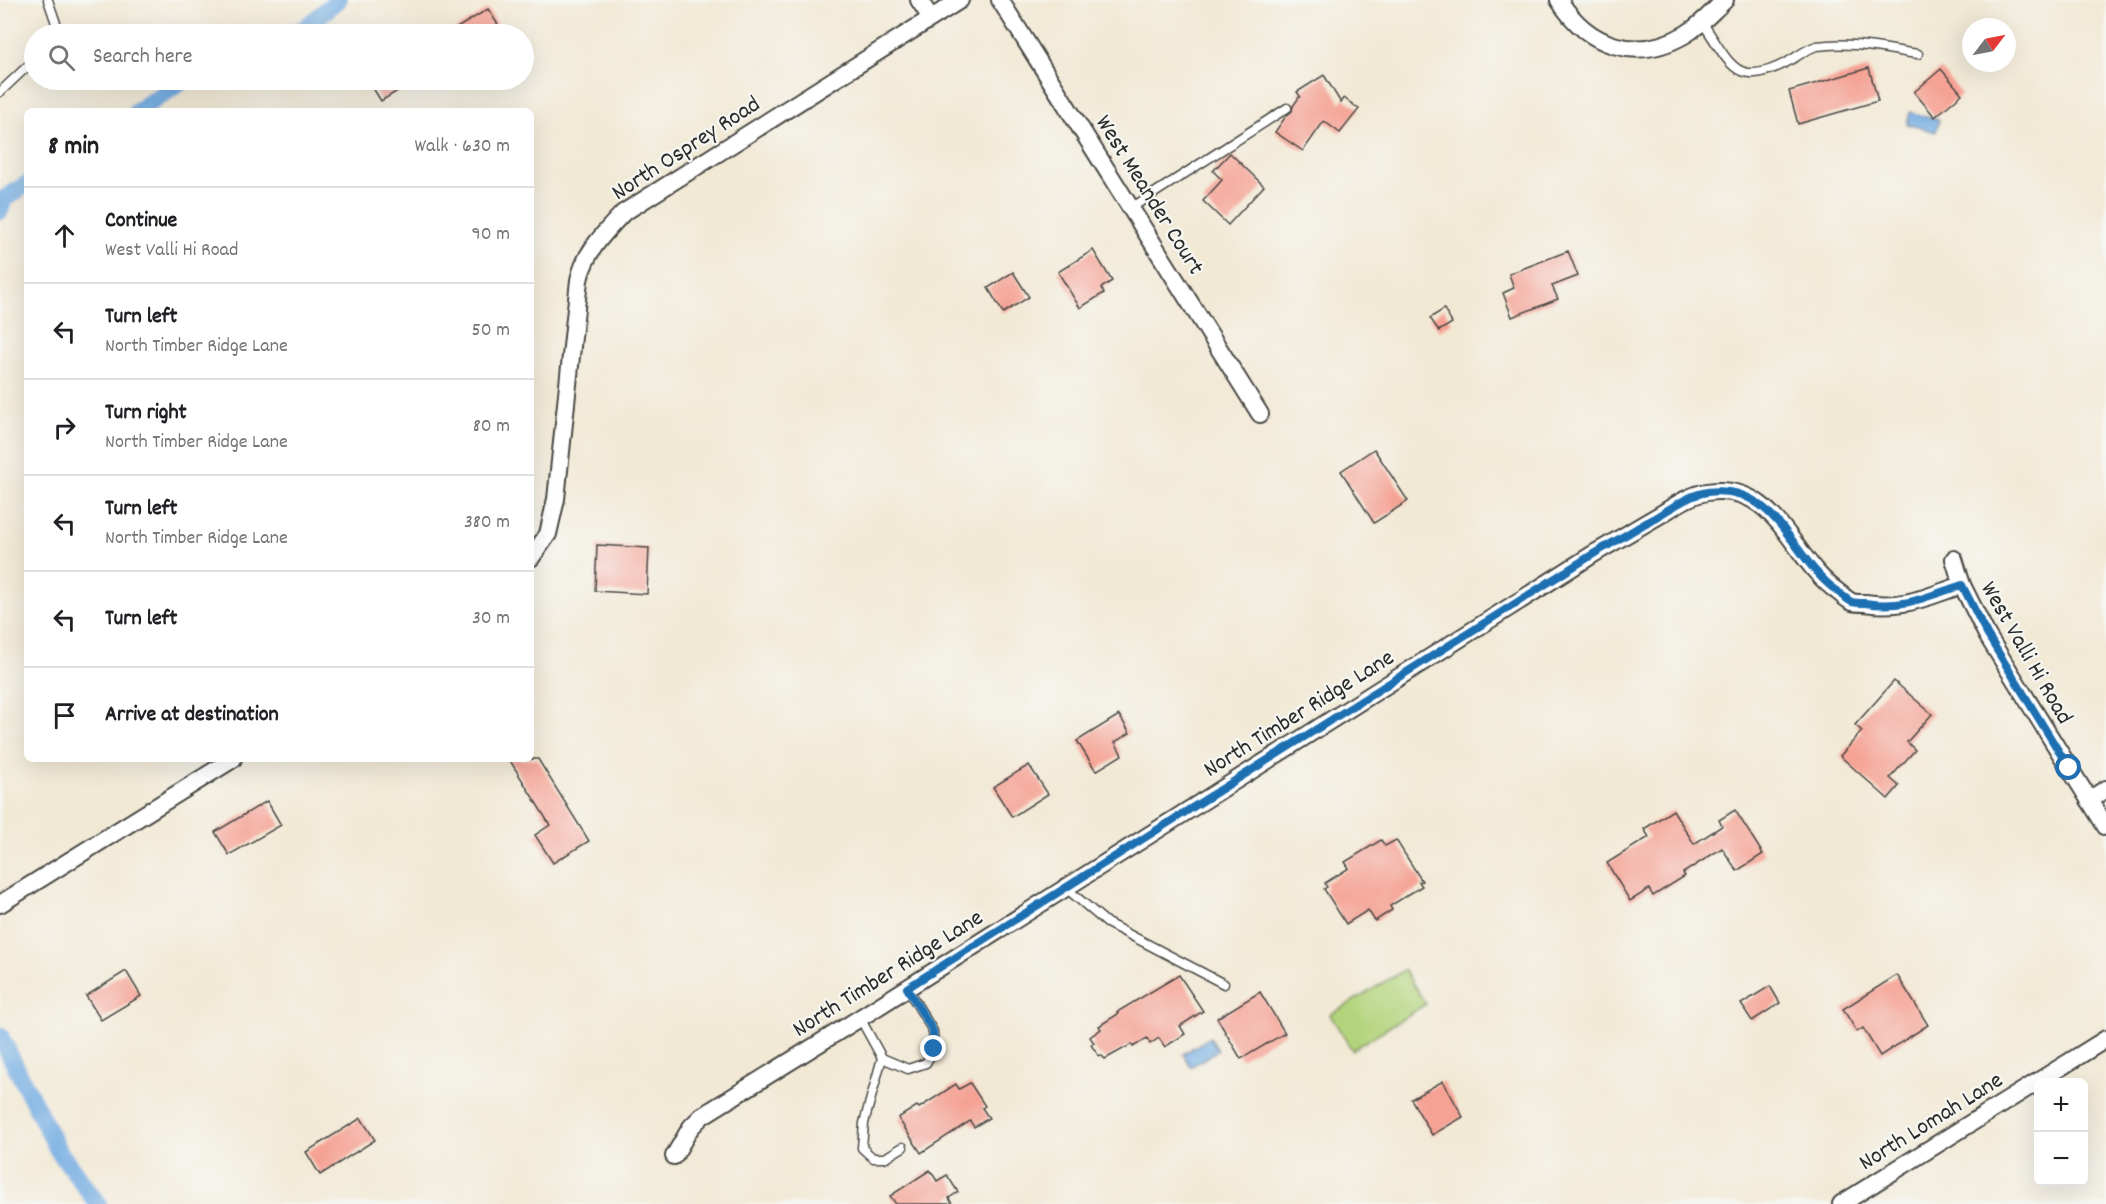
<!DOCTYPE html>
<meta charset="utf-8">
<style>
:root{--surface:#fff;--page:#f6f6f6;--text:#202124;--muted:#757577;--line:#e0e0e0}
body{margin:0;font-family:Dekko,sans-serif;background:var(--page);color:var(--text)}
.controls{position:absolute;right:18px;bottom:18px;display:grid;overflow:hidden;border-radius:9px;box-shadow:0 6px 24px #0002}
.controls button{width:54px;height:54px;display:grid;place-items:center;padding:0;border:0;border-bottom:2px solid var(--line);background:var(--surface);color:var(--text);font:30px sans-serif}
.compass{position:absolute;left:1962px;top:18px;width:54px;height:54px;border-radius:50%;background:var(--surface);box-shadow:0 6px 24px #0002;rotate:58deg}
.stop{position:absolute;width:18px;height:18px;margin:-14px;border:4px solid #1f6fb2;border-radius:50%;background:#fff}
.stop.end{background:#1f6fb2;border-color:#fff;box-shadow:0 2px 6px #0008}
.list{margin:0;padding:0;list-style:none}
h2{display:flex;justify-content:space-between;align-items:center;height:78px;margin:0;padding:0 24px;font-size:26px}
h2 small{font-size:20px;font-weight:400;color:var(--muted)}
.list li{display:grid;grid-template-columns:39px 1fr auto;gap:18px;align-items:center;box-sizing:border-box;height:96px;padding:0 24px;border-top:2px solid var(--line)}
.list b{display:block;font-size:22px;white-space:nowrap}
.list p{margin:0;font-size:20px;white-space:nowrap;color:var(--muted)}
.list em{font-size:20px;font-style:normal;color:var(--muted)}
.icon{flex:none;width:33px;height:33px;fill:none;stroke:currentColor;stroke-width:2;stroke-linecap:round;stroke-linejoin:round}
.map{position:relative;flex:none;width:2106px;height:1204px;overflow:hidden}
.search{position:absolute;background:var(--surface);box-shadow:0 6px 24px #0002;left:24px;top:24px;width:510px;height:66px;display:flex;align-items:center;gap:15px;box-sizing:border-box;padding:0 21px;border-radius:33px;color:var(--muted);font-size:22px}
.panel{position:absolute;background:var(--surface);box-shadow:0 6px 24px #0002;left:24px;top:108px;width:510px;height:654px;border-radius:9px}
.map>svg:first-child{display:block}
.green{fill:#b3d47c;stroke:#6f8054;stroke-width:1.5}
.water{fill:#72ace2;stroke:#4e6c86;stroke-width:1.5}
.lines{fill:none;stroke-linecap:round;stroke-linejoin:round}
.canal{stroke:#72ace2;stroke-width:18}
.building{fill:#f5a294}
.service-casing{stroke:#494844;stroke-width:11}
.minor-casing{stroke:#494844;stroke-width:20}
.service{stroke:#fff;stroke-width:8}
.minor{stroke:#fff;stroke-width:16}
.route{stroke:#1f6fb2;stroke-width:8}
.labels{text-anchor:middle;stroke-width:4.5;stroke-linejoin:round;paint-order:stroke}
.street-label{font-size:24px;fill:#2b2b2b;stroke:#f6f6f2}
</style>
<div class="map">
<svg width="2106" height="1204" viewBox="0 0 2106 1204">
<rect width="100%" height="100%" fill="#f6f6f2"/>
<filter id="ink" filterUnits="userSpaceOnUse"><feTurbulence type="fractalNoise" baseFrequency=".0167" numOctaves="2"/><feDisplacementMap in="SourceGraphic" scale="12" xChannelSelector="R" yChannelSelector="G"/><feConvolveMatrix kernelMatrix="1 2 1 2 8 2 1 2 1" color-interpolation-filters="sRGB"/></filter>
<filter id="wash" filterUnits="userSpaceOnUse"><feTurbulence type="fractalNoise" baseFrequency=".008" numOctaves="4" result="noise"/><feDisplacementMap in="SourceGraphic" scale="24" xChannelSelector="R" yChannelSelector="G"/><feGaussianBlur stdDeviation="1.35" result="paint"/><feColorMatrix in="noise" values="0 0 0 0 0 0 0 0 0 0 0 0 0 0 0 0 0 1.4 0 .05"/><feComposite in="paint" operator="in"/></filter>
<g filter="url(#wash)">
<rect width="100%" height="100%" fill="#f2e9d5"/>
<polygon class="green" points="1404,970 1426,1004 1352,1050 1330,1015"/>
<g class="water">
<polygon points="1910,112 1939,120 1936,132 1907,124"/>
<polygon points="1210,1037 1218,1050 1191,1067 1183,1054"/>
</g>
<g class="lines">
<g class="canal">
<polyline points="289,34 303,30 338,0"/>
<polyline points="137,111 184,80"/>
<polyline points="0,211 4,199 27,184"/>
<polyline points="0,1036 58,1150 98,1204"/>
</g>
</g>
<g id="blocks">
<g class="building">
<polygon points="488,9 504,34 447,34"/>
<polygon points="1869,68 1878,101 1798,124 1789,91"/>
<polygon points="1941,69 1962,94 1935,117 1914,92"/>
<polygon points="1324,75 1341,103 1344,98 1359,109 1340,133 1324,121 1303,151 1275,132 1286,116 1292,111 1293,106 1300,96 1297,92"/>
<polygon points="368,80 416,80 381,101"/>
<polygon points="1230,153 1264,186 1228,225 1203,201 1222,180 1213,171"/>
<polygon points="1093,250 1112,281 1101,288 1104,293 1080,308 1058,272"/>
<polygon points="1568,251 1578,276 1552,286 1558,299 1512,317 1503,293 1514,288 1509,274"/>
<polygon points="1013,272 1029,297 1003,313 988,288"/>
<polygon points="1444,309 1452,323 1439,331 1430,318"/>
<polygon points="1374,449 1408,501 1374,523 1341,471"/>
<polygon points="597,545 649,548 647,594 595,591"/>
<polygon points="1894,681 1932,714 1907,742 1915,750 1890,778 1899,786 1888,799 1840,756 1862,731 1855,725"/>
<polygon points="1119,715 1130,733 1115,742 1122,755 1096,771 1077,741"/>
<polygon points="509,759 538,759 589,841 553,863 535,835 550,825"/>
<polygon points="1029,765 1048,794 1012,817 993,787"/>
<polygon points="267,801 281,825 229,855 215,832"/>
<polygon points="1673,810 1694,844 1722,826 1719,820 1735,810 1763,854 1737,871 1722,848 1683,873 1685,876 1653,896 1649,889 1630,901 1607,863 1649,837 1644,829"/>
<polygon points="1381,840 1385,846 1396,840 1422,881 1419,882 1422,886 1390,906 1392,910 1375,921 1368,910 1346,924 1324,889 1327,887 1325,883 1349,868 1345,862"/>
<polygon points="126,971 141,996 101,1020 86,996"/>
<polygon points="1179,975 1203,1011 1180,1026 1185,1034 1165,1047 1159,1038 1150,1044 1147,1038 1133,1047 1132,1044 1105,1059 1101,1055 1099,1056 1091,1045 1094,1043 1090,1037 1101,1029 1099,1026 1118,1014 1117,1012"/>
<polygon points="1897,975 1928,1025 1880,1056 1863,1028 1857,1032 1843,1009"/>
<polygon points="1770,986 1780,1003 1752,1021 1741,1004"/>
<polygon points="1260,992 1285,1033 1241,1059 1217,1018"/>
<polygon points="1443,1081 1463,1117 1432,1135 1411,1099"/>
<polygon points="970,1083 985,1106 982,1108 989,1118 974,1127 970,1121 921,1153 898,1118 917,1106 919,1108 956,1084 959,1089"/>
<polygon points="361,1118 375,1140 320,1175 306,1152"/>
<polygon points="930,1170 937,1181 947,1175 958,1192 949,1198 952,1204 896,1204 890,1196"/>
</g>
</g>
</g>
<g filter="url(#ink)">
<use href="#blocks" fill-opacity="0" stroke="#494844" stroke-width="1.5"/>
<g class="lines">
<defs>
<g id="service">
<polyline points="48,0 58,29 56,34"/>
<path d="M1702 22C1730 62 1735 91 1789 61 1798 56 1808 48 1817 46 1850 41 1885 49 1918 54"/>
<polyline points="0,92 34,60"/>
<polyline points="1131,208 1287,108"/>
<polyline points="1066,888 1107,923 1224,984"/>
<polyline points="860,1018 882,1058 864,1123 862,1148 873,1158 885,1158 903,1147"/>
<polyline points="882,1058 908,1069 926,1063 934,1049 933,1031 907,988"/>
</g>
<g id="minor">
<polyline points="919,0 931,18"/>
<polyline points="1000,0 1260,414"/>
<path d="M1559 0C1588 47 1637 63 1686 34 1701 25 1712 12 1725 0"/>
<path d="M531 558 548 534 556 499 579 280C585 252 604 233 623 213L960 0"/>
<polyline points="1954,559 1962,585 1987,635 2106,827"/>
<polyline points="2089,800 2106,789"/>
<polyline points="0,904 233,759"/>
<path d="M674 1156 691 1127 702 1116 860 1018 1595 553C1616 541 1637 528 1658 516 1673 507 1689 495 1707 492 1777 481 1791 559 1837 591 1841 594 1847 600 1852 602 1855 603 1861 603 1865 603 1904 609 1926 597 1962 585"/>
<polyline points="1841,1204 2106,1039"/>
</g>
</defs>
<use href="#service" class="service-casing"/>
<use href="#minor" class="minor-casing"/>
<use href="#service" class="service"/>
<use href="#minor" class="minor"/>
</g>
</g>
<g class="lines" filter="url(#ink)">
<path class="route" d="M934 1049 933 1031 907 988 1595 553C1616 541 1637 528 1658 516 1673 507 1689 495 1707 492 1777 482 1791 559 1837 591 1841 594 1847 600 1852 602 1855 603 1861 603 1865 603 1904 609 1926 597 1962 585L1987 634 2069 768"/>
</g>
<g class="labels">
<g class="street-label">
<text transform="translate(685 147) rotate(-33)" y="8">North Osprey Road</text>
<text transform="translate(1151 194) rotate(58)" y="8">West Meander Court</text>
<text transform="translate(2028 652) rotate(60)" y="8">West Valli Hi Road</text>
<text transform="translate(1298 712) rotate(-32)" y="8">North Timber Ridge Lane</text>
<text transform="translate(887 972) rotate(-32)" y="8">North Timber Ridge Lane</text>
<text transform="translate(1930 1120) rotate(-32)" y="8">North Lomah Lane</text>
</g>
</g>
</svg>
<div class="controls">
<button>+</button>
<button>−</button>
</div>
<svg class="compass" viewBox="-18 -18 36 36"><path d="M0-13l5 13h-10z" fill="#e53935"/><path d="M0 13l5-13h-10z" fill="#757577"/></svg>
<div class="stop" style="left:2069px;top:768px"></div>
<div class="stop end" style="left:934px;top:1049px"></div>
<div class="search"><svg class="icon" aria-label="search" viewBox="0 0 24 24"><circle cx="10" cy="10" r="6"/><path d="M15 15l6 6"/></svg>Search here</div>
<section class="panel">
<h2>8 min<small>Walk · 630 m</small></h2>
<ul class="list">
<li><svg class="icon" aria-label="ahead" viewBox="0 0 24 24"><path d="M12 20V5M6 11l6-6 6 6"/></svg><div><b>Continue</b><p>West Valli Hi Road</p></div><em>90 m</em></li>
<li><svg class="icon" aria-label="left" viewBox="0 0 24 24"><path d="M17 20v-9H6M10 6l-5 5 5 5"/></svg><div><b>Turn left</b><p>North Timber Ridge Lane</p></div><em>50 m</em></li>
<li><svg class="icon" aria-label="right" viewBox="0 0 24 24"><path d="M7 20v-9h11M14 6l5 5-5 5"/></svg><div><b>Turn right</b><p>North Timber Ridge Lane</p></div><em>80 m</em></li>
<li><svg class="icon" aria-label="left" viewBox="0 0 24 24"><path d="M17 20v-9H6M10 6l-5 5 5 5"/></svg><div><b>Turn left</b><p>North Timber Ridge Lane</p></div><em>380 m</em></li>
<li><svg class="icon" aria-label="left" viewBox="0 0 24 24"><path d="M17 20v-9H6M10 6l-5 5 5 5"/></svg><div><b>Turn left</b></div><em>30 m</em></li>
<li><svg class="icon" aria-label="arrive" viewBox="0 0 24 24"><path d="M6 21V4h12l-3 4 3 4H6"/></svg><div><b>Arrive at destination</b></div></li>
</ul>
</section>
</div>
